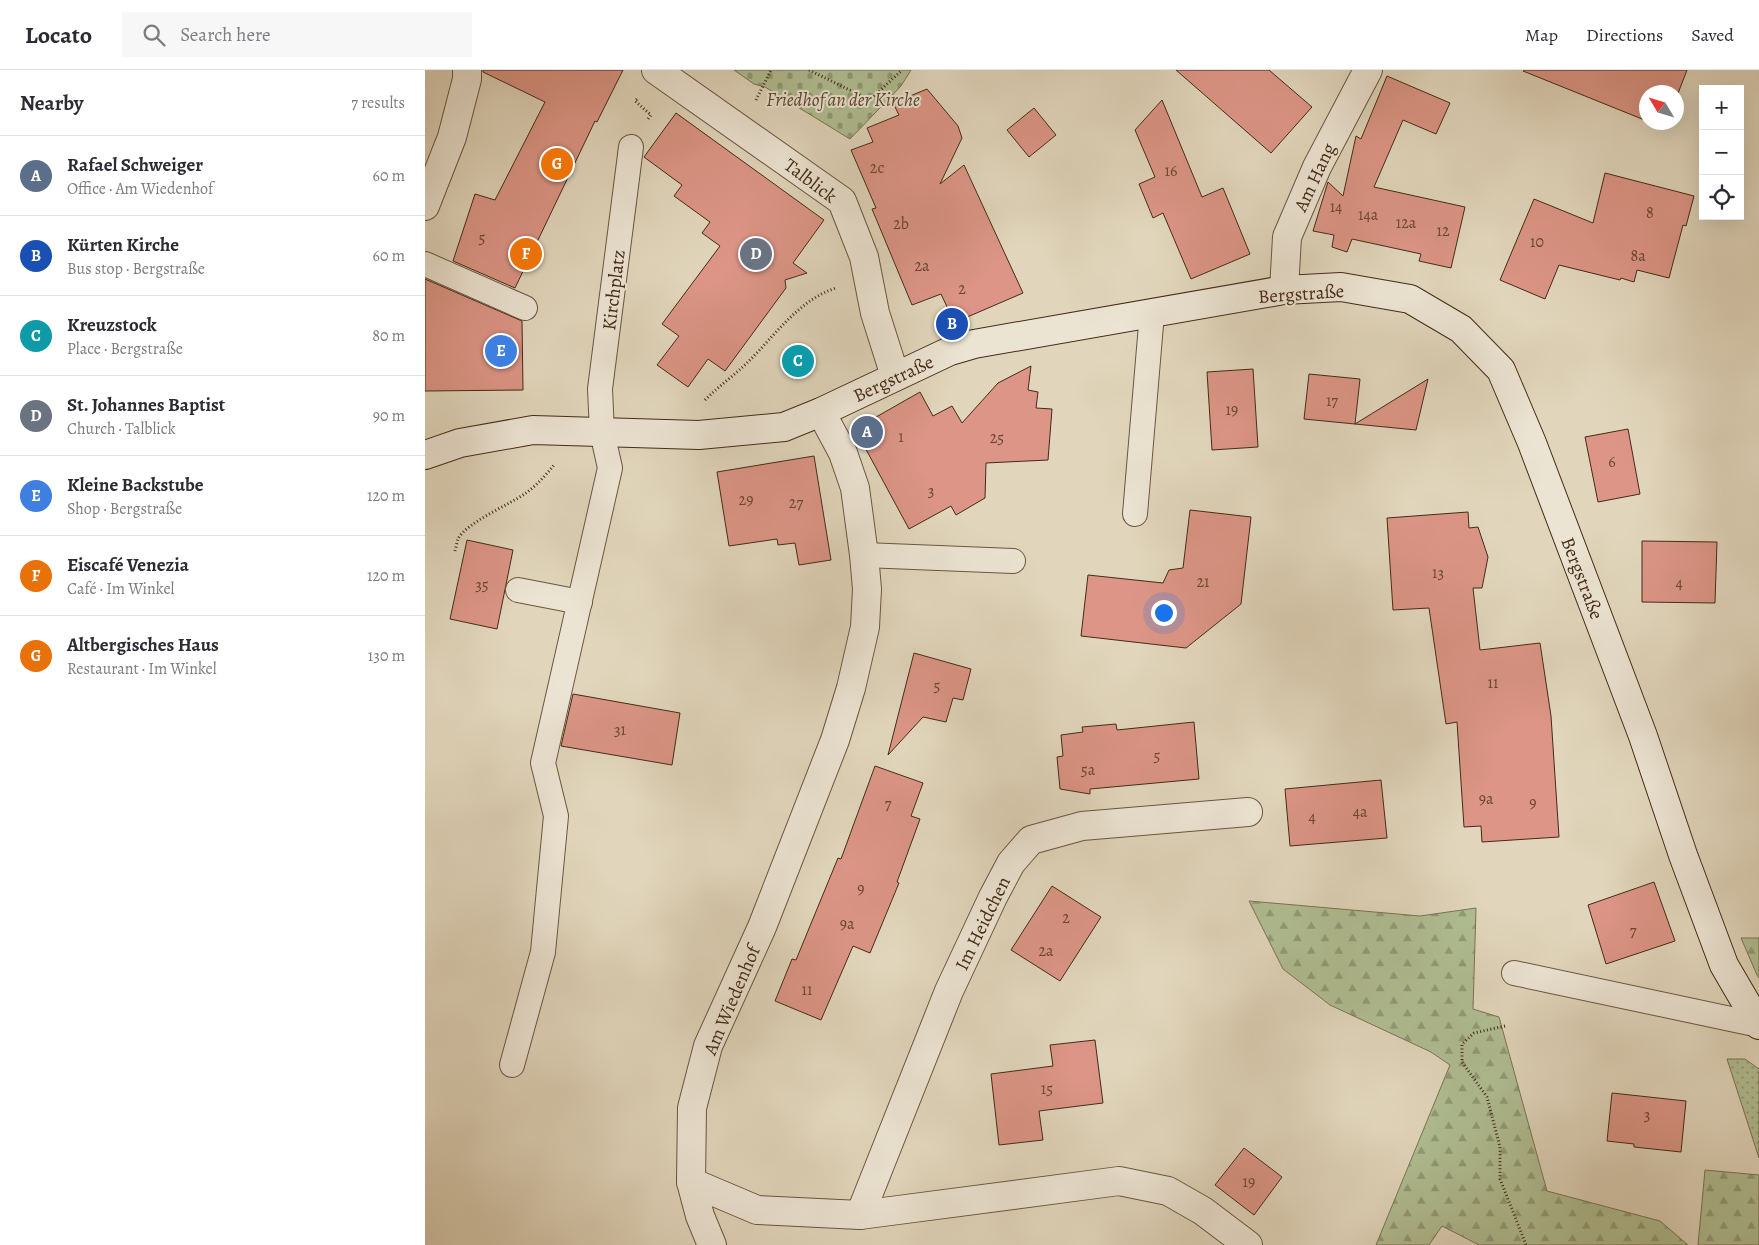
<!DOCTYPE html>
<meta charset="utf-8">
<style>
:root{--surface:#fff;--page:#f7f7f7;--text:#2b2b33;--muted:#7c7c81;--line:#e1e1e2;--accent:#8f2418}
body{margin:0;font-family:Alegreya,serif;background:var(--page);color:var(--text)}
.controls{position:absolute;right:15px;top:15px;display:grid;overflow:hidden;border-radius:0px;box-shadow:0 5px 20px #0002}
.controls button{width:45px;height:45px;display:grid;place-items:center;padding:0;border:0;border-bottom:1px solid var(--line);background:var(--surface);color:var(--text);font:25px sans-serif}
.compass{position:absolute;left:1214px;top:15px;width:45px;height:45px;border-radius:50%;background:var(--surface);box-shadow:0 5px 20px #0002;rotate:308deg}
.you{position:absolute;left:738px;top:542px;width:18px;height:18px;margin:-12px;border:4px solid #fff;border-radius:50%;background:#1a73e8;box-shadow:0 0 0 8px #1a73e833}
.badge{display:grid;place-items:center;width:32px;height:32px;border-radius:50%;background:var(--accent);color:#fff;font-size:16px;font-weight:700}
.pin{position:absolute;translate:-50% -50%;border:2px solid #fff;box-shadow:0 1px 5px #0006}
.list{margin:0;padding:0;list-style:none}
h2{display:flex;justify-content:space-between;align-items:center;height:65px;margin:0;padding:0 20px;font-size:21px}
h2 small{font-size:16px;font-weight:400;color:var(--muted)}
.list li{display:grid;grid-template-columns:32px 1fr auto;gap:15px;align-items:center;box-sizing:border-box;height:80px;padding:0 20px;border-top:1px solid var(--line)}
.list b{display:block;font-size:19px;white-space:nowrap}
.list p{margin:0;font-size:16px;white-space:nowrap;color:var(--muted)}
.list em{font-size:16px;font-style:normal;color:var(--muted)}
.icon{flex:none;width:28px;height:28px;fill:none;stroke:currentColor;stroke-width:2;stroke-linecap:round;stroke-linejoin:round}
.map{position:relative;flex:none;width:1334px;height:1175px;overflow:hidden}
header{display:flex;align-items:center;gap:30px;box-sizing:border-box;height:70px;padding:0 25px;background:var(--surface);border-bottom:1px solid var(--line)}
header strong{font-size:24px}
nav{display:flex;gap:28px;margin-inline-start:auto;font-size:18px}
.search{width:350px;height:45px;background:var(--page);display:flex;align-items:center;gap:12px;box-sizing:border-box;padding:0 18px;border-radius:0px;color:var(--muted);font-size:19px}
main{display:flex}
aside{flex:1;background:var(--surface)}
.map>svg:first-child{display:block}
.grass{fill:url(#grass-dots);stroke:#7a7454}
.forest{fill:url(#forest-firs);stroke:#7a7454}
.cemetery{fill:url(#cemetery-stones);stroke:#7a7454}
.building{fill:#dc9586;stroke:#442b16}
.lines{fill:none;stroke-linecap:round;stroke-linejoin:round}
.service-casing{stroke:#6b5640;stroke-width:26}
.minor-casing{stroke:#6b5640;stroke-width:30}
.secondary-casing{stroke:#442b16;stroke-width:30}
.path{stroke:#442b16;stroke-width:3;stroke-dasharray:1 2.5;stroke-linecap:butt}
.service{stroke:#ece4d3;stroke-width:24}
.minor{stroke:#ece4d3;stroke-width:28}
.secondary{stroke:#ece4d3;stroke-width:28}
.labels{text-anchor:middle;stroke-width:4;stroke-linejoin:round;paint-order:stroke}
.number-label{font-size:16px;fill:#6a4632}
.park-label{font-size:19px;font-style:italic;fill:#5a482f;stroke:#ece4d3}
.street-label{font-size:19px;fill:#442b16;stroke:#ece4d3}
</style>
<header>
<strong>Locato</strong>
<div class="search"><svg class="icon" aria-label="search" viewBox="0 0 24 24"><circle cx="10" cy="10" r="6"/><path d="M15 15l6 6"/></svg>Search here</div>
<nav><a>Map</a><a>Directions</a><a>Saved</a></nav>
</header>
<main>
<aside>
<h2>Nearby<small>7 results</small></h2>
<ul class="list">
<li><span class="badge" style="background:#5c6f8a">A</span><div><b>Rafael Schweiger</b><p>Office · Am Wiedenhof</p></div><em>60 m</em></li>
<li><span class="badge" style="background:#1a4fb4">B</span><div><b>Kürten Kirche</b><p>Bus stop · Bergstraße</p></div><em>60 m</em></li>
<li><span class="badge" style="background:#0f9aa8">C</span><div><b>Kreuzstock</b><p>Place · Bergstraße</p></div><em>80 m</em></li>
<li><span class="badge" style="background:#6b7280">D</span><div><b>St. Johannes Baptist</b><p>Church · Talblick</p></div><em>90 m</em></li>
<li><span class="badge" style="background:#3f7fe0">E</span><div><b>Kleine Backstube</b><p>Shop · Bergstraße</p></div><em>120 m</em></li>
<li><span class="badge" style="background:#e8710a">F</span><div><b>Eiscafé Venezia</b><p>Café · Im Winkel</p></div><em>120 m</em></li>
<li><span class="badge" style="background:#e8710a">G</span><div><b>Altbergisches Haus</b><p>Restaurant · Im Winkel</p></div><em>130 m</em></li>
</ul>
</aside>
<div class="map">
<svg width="1334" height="1175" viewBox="0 0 1334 1175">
<defs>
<pattern id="grass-dots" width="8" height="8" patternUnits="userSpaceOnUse" patternTransform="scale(1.25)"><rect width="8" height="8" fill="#b0be93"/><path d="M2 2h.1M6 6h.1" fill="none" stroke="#919b77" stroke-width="1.8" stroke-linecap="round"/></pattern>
<pattern id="forest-firs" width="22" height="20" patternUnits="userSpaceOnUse" patternTransform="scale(1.25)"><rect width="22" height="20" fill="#b0be93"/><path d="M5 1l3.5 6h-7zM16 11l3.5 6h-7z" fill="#919b77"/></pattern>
<pattern id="cemetery-stones" width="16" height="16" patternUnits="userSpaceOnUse" patternTransform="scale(1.25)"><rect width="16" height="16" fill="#b0be93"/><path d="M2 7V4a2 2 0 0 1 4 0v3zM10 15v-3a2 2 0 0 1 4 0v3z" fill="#919b77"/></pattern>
</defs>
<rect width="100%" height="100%" fill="#e1d6bc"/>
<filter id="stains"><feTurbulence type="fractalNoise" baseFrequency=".004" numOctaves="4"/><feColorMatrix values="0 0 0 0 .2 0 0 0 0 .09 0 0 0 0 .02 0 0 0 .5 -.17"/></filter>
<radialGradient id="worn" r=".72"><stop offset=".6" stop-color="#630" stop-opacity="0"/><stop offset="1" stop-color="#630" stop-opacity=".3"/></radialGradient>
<polygon class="grass" points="1302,989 1320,989 1334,999 1334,1088"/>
<g class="forest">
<polygon points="824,831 995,846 1051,838 1048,939 1074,947 1122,1121 1235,1151 1263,1175 1054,1175 1017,1156 1004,1175 951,1175 1025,995 1006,982 905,935 858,899"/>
<polygon points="1316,868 1334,868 1334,908 1332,905"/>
<polygon points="1280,1100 1334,1105 1334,1175 1273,1175"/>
</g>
<polygon class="cemetery" points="309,0 486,0 476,16 425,69 340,17 329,14"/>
<g class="building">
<polygon points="58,0 198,0 172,52 170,51 90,218 28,191 50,124 70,130 120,32 58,2"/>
<polygon points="751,0 844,0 887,37 846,83"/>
<polygon points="1099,0 1262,0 1252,26 1252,22 1222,22 1222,51 1098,1"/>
<polygon points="962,6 1025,33 1011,64 978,50 949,117 1040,137 1026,198 994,191 996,184 927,169 922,182 907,177 909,165 888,161 903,112 918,126 931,66 936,69"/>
<polygon points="502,19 533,56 537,68 515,114 539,95 598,223 540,248 524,241 516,224 487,235 447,139 451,138 426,80 448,72 442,58 474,45 468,33"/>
<polygon points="737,30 777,127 798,118 825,184 766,209 738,143 728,148 714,114 730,107 710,60"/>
<polygon points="609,38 631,65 604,87 582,60"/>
<polygon points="251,43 399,150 368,193 382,203 360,210 361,218 300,301 283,289 263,317 232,295 254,266 237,254 295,176 277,163 285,152 249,126 257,115 219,87"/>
<polygon points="1180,103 1269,126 1261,156 1258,155 1244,208 1212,200 1209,212 1196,208 1195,210 1134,195 1120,229 1075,210 1109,129 1168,153"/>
<polygon points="0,209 97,251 98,320 0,321"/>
<polygon points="606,296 603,320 613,322 611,338 627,339 623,390 561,393 560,428 531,445 526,436 484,459 430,359 495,322 508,346 527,336 537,353 573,313"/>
<polygon points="828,299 833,377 787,380 782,302"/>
<polygon points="884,304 935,309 930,354 1003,309 991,360 879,349"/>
<polygon points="1203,359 1215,424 1173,432 1160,367"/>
<polygon points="389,386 406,490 374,495 370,473 353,475 352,469 304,476 292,402"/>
<polygon points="765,440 826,447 816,534 761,578 656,566 663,505 738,513 744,500 758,498"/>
<polygon points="1043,442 1044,458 1053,457 1063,487 1057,518 1048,518 1055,580 1115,573 1126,646 1134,767 1057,772 1056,756 1039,757 1032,652 1021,654 1004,538 968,540 962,448"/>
<polygon points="42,470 88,480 72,559 25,549"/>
<polygon points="1217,471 1292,472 1290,533 1217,532"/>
<polygon points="489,583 546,599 538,630 528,628 521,652 498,647 463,685"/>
<polygon points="148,624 255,643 247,695 136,676"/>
<polygon points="769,652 774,709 665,719 665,724 635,719 632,687 638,686 636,665 658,662 657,657 691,654 692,660"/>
<polygon points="450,696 498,713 486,746 495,749 472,812 474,813 445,883 428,876 396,950 350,931 367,889 371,890 413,788 416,789"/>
<polygon points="956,710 962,768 865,776 860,719"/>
<polygon points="1229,812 1250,871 1181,894 1163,835"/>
<polygon points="627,816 676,847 635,911 586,880"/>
<polygon points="670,970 678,1033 614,1041 618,1070 574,1075 566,1004 628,996 625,975"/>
<polygon points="1187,1023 1261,1031 1256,1082 1209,1077 1209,1074 1182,1071"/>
<polygon points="819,1078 857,1107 829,1145 790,1115"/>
</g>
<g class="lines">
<defs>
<g id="service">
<polyline points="0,194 100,238"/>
<polyline points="710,444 727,243"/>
<polyline points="439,485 588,491"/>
<polyline points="93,520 155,532"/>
<polyline points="1089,903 1334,955"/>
<polyline points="87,995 118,882 131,746 118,693 185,398 177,362 175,319 206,77"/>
</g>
<g id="minor">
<polyline points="231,0 417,131 439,187 450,243 470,306"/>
<polyline points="0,136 27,67 42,9 42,0"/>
<polyline points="859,220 862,167 892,97 943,0"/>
<polyline points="266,1112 332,1140 435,1145 694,1111 743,1121 778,1141 823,1175"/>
<polyline points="435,1145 524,921 568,827 586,793 606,770 657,756 823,742"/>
<polyline points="287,1175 275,1146 266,1112 267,1038 283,976 337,857 410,670 426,618 440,557 442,519 439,485 430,418 418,383 396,342"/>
</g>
<polyline id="secondary" points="0,385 35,373 108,360 274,365 359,357 396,342 525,281 549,274 859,220 916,217 985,229 1036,259 1076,300 1107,373 1218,666 1258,785 1299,895 1334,955"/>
</defs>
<use href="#service" class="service-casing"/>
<use href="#minor" class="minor-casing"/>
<use href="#secondary" class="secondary-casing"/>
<g class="path">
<polyline points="384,0 445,30 477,0"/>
<polyline points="212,29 210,31 226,45 223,49"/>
<polyline points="331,30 346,0"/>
<path d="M280 330C293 317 308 306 321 294 349 267 373 230 411 218"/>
<path d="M30 481C31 477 32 472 33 469 42 452 84 435 101 423 112 415 121 405 129 395"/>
<polyline points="1080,956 1049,963 1037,974 1037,992 1062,1027 1075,1077 1075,1109 1101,1175"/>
</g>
<use href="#service" class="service"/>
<use href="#minor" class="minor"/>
<use href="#secondary" class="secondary"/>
</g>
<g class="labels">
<g class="number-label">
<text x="452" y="103">2c</text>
<text x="746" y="106">16</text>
<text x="911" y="142">14</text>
<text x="1225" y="148">8</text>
<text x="943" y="150">14a</text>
<text x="981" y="158">12a</text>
<text x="476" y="159">2b</text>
<text x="1018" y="166">12</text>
<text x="57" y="173">5</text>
<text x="1112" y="177">10</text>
<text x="1213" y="191">8a</text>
<text x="497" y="201">2a</text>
<text x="537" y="224">2</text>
<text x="907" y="336">17</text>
<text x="807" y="345">19</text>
<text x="476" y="372">1</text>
<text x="572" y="373">25</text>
<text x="1187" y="397">6</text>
<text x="506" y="426">3</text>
<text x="321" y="435">29</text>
<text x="371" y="438">27</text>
<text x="1013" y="508">13</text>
<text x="778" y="517">21</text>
<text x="1254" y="518">4</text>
<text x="57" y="520">35</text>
<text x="1068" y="618">11</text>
<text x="512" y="621">5</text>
<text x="195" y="665">31</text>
<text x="732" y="691">5</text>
<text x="663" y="705">5a</text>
<text x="1061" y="734">9a</text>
<text x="1108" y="738">9</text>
<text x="463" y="739">7</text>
<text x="935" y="747">4a</text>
<text x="887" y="752">4</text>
<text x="436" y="824">9</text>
<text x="641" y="853">2</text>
<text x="422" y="859">9a</text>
<text x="1208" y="866">7</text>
<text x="621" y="886">2a</text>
<text x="382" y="925">11</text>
<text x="622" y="1024">15</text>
<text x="1222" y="1050">3</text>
<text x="824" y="1117">19</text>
</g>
<g class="park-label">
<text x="418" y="36">Friedhof an der Kirche</text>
</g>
<g class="street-label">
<text transform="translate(889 107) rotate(-65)" y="7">Am Hang</text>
<text transform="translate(386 110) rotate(37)" y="7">Talblick</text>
<text transform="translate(188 220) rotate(-83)" y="7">Kirchplatz</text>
<text transform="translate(876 223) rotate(-4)" y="7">Bergstraße</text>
<text transform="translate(468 308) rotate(-25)" y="7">Bergstraße</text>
<text transform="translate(1158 508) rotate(69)" y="7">Bergstraße</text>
<text transform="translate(557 853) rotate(-64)" y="7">Im Heidchen</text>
<text transform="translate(306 930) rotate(-67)" y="7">Am Wiedenhof</text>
</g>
</g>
<rect width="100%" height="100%" filter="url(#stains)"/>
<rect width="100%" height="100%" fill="url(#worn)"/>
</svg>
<div class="controls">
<button>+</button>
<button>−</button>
<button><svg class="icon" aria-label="locate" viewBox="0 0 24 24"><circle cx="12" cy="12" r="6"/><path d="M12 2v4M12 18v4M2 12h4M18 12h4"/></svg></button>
</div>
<svg class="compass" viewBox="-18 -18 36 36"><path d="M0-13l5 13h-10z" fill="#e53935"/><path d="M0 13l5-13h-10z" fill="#7c7c81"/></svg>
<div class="you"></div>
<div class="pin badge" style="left:442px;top:362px;background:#5c6f8a">A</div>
<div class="pin badge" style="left:527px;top:254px;background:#1a4fb4">B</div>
<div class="pin badge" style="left:373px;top:291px;background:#0f9aa8">C</div>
<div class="pin badge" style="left:331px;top:184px;background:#6b7280">D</div>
<div class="pin badge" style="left:76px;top:281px;background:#3f7fe0">E</div>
<div class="pin badge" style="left:101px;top:184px;background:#e8710a">F</div>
<div class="pin badge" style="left:132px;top:94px;background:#e8710a">G</div>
</div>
</main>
